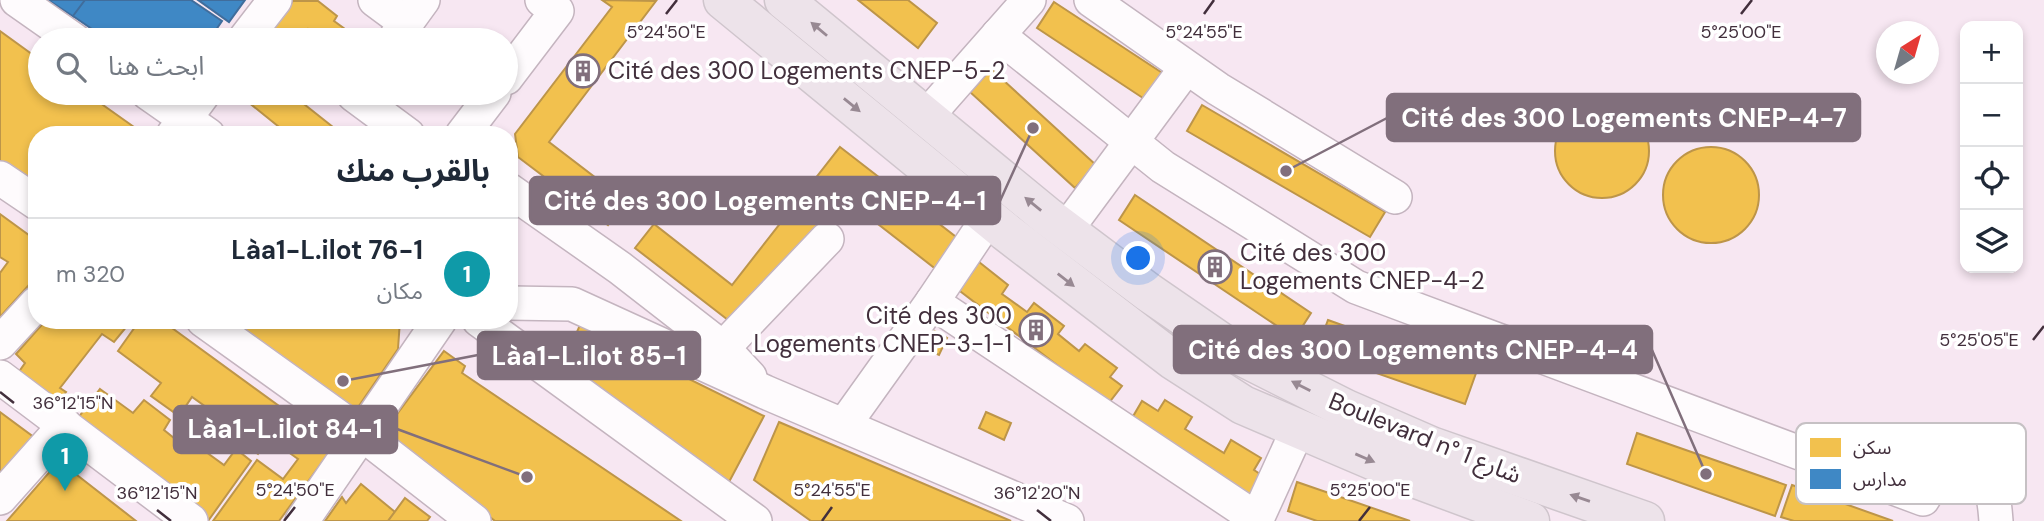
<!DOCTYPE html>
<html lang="ar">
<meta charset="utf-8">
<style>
:root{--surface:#fff;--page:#f6f6f7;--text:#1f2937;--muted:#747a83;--line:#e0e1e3;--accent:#7c3aed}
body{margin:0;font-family:"DM Sans","Noto Sans Arabic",sans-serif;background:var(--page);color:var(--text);direction:rtl}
.controls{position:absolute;right:21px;top:21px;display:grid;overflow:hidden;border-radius:14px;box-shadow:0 4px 10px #0003}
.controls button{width:63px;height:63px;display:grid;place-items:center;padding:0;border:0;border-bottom:2px solid var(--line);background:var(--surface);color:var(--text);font:35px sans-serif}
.compass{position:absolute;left:1876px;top:21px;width:63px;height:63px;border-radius:50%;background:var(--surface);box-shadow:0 4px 10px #0003;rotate:37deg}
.you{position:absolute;left:1139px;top:259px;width:24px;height:24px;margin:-18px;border:5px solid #fff;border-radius:50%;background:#1a73e8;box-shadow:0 0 0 10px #1a73e833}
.badge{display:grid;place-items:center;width:46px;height:46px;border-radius:50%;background:var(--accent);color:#fff;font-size:23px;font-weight:700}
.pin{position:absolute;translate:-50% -58px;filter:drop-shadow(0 2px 4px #0008)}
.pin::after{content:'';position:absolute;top:37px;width:24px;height:21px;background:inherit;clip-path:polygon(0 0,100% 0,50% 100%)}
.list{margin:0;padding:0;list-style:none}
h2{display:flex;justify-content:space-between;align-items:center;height:91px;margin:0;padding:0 28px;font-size:30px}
h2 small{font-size:23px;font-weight:400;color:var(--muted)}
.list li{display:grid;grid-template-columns:46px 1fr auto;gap:21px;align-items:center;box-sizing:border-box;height:112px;padding:0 28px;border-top:2px solid var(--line)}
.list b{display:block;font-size:26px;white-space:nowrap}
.list p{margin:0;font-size:23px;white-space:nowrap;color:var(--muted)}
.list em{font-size:23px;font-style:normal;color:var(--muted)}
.icon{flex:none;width:38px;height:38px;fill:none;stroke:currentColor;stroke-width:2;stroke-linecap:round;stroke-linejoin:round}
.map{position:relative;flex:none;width:2044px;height:521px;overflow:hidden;direction:ltr}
.search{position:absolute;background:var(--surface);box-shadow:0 4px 10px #0003;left:28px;top:28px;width:490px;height:77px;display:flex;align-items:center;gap:18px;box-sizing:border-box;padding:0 24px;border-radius:38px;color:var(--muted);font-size:26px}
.panel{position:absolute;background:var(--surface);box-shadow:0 4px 10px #0003;left:28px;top:126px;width:490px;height:203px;border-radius:28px;direction:rtl}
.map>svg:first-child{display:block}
.homes{fill:#f2c14e;stroke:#bd9549;stroke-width:2}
.schools{fill:#3f88c5;stroke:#406d9c;stroke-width:2}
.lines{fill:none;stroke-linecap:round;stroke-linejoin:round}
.minor-casing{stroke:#c4b4bf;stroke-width:36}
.major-casing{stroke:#cfc5cc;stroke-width:41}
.minor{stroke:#fefbfd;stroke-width:33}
.major{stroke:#ede3ea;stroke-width:38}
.oneway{fill:#988993}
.ticks{fill:none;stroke:#422f3c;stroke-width:2.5}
.labels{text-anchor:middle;stroke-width:7;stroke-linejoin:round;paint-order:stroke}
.poi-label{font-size:24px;fill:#422f3c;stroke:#fff;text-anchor:start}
.street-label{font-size:24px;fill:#422f3c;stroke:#fff}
.key{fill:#fff;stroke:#c6c1c4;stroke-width:2}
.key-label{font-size:19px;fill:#422f3c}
.ticks-label{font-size:18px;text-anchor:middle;fill:#422f3c;stroke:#fff;stroke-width:7;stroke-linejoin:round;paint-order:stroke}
.leader{fill:none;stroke:#816f7c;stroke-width:2.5}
.callout-dot{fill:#816f7c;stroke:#fff;stroke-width:2.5}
.callout{fill:#816f7c;stroke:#816f7c;stroke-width:2.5}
.callout-label{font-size:26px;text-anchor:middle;font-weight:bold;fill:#fff}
</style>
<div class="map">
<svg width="2044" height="521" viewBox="0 0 2044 521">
<rect width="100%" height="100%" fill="#f7e7f2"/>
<g class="homes">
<polygon points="602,0 656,1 549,142 626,201 608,225 518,157 515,134 612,7"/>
<polygon points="858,0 908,0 937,23 918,48"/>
<polygon points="293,1 318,1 337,16 334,21 349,32 342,40 321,40 308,29 299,40 262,40"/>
<polygon points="1054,2 1173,80 1155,106 1037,28"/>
<polygon points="0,31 40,60 40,93 86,93 141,132 141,135 37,135 37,187 0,161"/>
<polygon points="991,69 1096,165 1075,188 970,92"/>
<polygon points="237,93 290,93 343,135 289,135"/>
<circle cx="1602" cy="151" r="47"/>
<polygon points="1202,105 1385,212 1370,237 1187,131"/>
<polygon points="840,147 960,240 937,270 847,200 829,223 823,219 746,318 728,320 635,248 654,224 732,285"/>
<circle cx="1711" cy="195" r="48"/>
<polygon points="1135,195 1311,313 1295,338 1119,220"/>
<polygon points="0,214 37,241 37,276 0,317 0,273 8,262 0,257"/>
<polygon points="979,262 1008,285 1002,294 1027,312 1034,303 1064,326 1058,334 1079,351 1085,344 1117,368 1110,377 1122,386 1108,404 948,282 973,270"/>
<polygon points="46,320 132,320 114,342 102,334 60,388 66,392 57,404 18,373 25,363 16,354"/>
<polygon points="140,320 161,320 334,446 279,521 213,521 257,460 283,479 298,459 270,439 258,454 221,427 217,433 198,418 206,407 192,397 179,416 151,396 161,383 118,351"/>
<polygon points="229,320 400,320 398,349 354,413"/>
<polygon points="1328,320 1476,373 1465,404 1316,352"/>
<polygon points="580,325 764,416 729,482 564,361"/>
<polygon points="933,330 947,338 939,355 924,348"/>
<polygon points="444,351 465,366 462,373 681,521 495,521 383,433"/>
<polygon points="100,389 133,413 144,400 170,420 164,430 179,442 184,436 224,465 236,449 251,461 208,521 204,521 75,422"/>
<polygon points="1165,400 1192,417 1185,429 1224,453 1231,440 1261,458 1254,470 1269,480 1254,503 1128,425 1142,401 1158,411"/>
<polygon points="0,412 35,438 0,476"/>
<polygon points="986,412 1011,423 1004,440 979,428"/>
<polygon points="779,422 1011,521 811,521 754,480"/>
<polygon points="1637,433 1786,485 1775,516 1627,464"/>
<polygon points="59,461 136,521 7,521"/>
<polygon points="1297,482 1410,521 1317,521 1288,511"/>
<polygon points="361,484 395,512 388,521 325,521 342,497 346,503"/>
<polygon points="1792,485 1893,521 1794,521 1781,517"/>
<polygon points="405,498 430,517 427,521 388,521"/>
</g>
<g class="schools">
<polygon points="48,0 86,0 74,17"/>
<polygon points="85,0 191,0 222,21 209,40 108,40 73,16"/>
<polygon points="198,0 245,0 229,22"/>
</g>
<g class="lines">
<defs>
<g id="minor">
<polyline points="17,0 74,40"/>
<polyline points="375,0 406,23"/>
<polyline points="1091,0 1218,89 1395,197"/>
<path d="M998 35 1163 167 1356 287 1923 499C1936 476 1954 466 1978 482 1982 484 1985 485 1988 488 1995 496 1995 511 1996 521"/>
<polyline points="244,40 275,0"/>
<polyline points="394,40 423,0"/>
<polyline points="506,78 557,11 542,0"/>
<polyline points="148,93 208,135"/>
<polyline points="355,93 354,95 408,135"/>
<polyline points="926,117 1029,0"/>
<polyline points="173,135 204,93"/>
<polyline points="462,135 494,93"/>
<polyline points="0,178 37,203"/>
<polyline points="509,190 620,268 723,348 750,377"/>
<polyline points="1066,230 1186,68"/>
<polyline points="932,302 989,217"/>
<polyline points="509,303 572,304 765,392 1067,521"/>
<polyline points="203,320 362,434 474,521"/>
<polyline points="479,320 755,521"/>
<polyline points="0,343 37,303"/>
<polyline points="723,348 827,239"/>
<polyline points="0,377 191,521"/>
<polyline points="844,425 932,302 1257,519 1256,521"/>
<polyline points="0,498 65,425"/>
<polyline points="1257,519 1298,429"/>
<polyline points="302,521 440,320"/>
</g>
<g id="major">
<polyline points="723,0 1006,232 1173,360 1243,405 1414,478 1530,521"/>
<polyline points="784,0 1048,217 1148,292 1241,356 1346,409 1431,446 1645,521"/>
</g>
</defs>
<use href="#minor" class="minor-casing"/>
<use href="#major" class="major-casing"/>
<use href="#minor" class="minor"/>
<use href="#major" class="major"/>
</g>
<defs><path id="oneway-solid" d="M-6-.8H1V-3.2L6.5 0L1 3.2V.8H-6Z" transform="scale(1.75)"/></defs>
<g class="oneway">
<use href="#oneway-solid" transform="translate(819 29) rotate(-140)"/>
<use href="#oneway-solid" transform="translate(852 105) rotate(39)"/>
<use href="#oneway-solid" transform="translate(1033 204) rotate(-141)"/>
<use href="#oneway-solid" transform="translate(1066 280) rotate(38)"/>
<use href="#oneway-solid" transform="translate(1301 386) rotate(-153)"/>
<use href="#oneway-solid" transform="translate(1365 458) rotate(23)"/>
<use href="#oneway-solid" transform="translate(1580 498) rotate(-161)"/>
</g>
<path class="ticks" d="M666 14 677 0M1204 14 1214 0M1741 14 1752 0M2033 340 2044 326M0 392 14 403M157 510 171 521M1037 510 1051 521M284 521 295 507M822 521 832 507M1359 521 1370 507"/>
<defs>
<symbol id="building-ring" viewBox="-11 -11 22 22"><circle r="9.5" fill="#fff" stroke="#816f7c" stroke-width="1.5"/><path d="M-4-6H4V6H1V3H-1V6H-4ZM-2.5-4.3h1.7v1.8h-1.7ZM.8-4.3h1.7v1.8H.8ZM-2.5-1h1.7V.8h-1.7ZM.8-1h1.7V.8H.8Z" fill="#816f7c"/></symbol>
</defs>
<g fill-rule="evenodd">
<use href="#building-ring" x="564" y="52" width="38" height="38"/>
<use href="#building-ring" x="1196" y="248" width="38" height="38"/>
<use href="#building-ring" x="1017" y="311" width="38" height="38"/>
</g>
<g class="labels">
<g class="poi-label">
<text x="608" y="79">Cité des 300 Logements CNEP-5-2</text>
<text x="1240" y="261">Cité des 300<tspan x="1240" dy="28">Logements CNEP-4-2</tspan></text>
<text x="1012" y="324" text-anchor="end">Cité des 300<tspan x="1012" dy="28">Logements CNEP-3-1-1</tspan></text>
</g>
<g class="street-label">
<text transform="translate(1425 438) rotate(22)" y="8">Boulevard n° شارع 1</text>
</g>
</g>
<rect x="1796" y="423" width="230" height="81" rx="10" class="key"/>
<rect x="1810" y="438" width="31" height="19" fill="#f2c14e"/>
<rect x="1810" y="469" width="31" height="20" fill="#3f88c5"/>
<g class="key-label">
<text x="1853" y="454">سكن</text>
<text x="1853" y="486">مدارس</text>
</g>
<g class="ticks-label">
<text x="666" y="38">5°24'50"E</text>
<text x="1204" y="38">5°24'55"E</text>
<text x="1741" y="38">5°25'00"E</text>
<text x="1979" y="346">5°25'05"E</text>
<text x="73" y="409">36°12'15"N</text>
<text x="295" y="496">5°24'50"E</text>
<text x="832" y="496">5°24'55"E</text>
<text x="1370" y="496">5°25'00"E</text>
<text x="157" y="499">36°12'15"N</text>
<text x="1037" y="499">36°12'20"N</text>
</g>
<path class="leader" d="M1286 171L1387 118M1033 128L1000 201M1706 474L1652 350M343 381L478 355M527 477L397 429"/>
<g class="callout-dot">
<circle cx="1286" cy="171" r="7"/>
<circle cx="1033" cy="128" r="7"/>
<circle cx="1706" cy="474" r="7"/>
<circle cx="343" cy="381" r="7"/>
<circle cx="527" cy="477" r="7"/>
</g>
<g class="callout">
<rect x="1387" y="94" width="473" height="47" rx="7"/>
<rect x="530" y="177" width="470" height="47" rx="7"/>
<rect x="1174" y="326" width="478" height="47" rx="7"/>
<rect x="478" y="332" width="222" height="47" rx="7"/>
<rect x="174" y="406" width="223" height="47" rx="7"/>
</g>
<g class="callout-label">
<text x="1624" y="127">Cité des 300 Logements CNEP-4-7</text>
<text x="765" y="210">Cité des 300 Logements CNEP-4-1</text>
<text x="1413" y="359">Cité des 300 Logements CNEP-4-4</text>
<text x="589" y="365">Làa1-L.ilot 85-1</text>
<text x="285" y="438">Làa1-L.ilot 84-1</text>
</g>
</svg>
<div class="controls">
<button>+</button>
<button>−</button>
<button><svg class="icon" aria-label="locate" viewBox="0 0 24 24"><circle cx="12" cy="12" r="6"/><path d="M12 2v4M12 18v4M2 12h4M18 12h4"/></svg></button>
<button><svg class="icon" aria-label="layers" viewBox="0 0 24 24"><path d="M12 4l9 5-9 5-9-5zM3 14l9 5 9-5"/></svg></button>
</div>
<svg class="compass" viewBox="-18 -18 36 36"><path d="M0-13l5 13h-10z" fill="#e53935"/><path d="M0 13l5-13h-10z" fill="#747a83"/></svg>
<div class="you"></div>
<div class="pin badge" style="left:65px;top:491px;background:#0f9aa8">1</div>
<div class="search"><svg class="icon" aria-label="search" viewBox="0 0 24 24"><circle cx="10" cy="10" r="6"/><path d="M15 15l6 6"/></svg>ابحث هنا</div>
<section class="panel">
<h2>بالقرب منك<small></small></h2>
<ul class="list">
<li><span class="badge" style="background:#0f9aa8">1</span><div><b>Làa1-L.ilot 76-1</b><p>مكان</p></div><em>320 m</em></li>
</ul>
</section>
</div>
